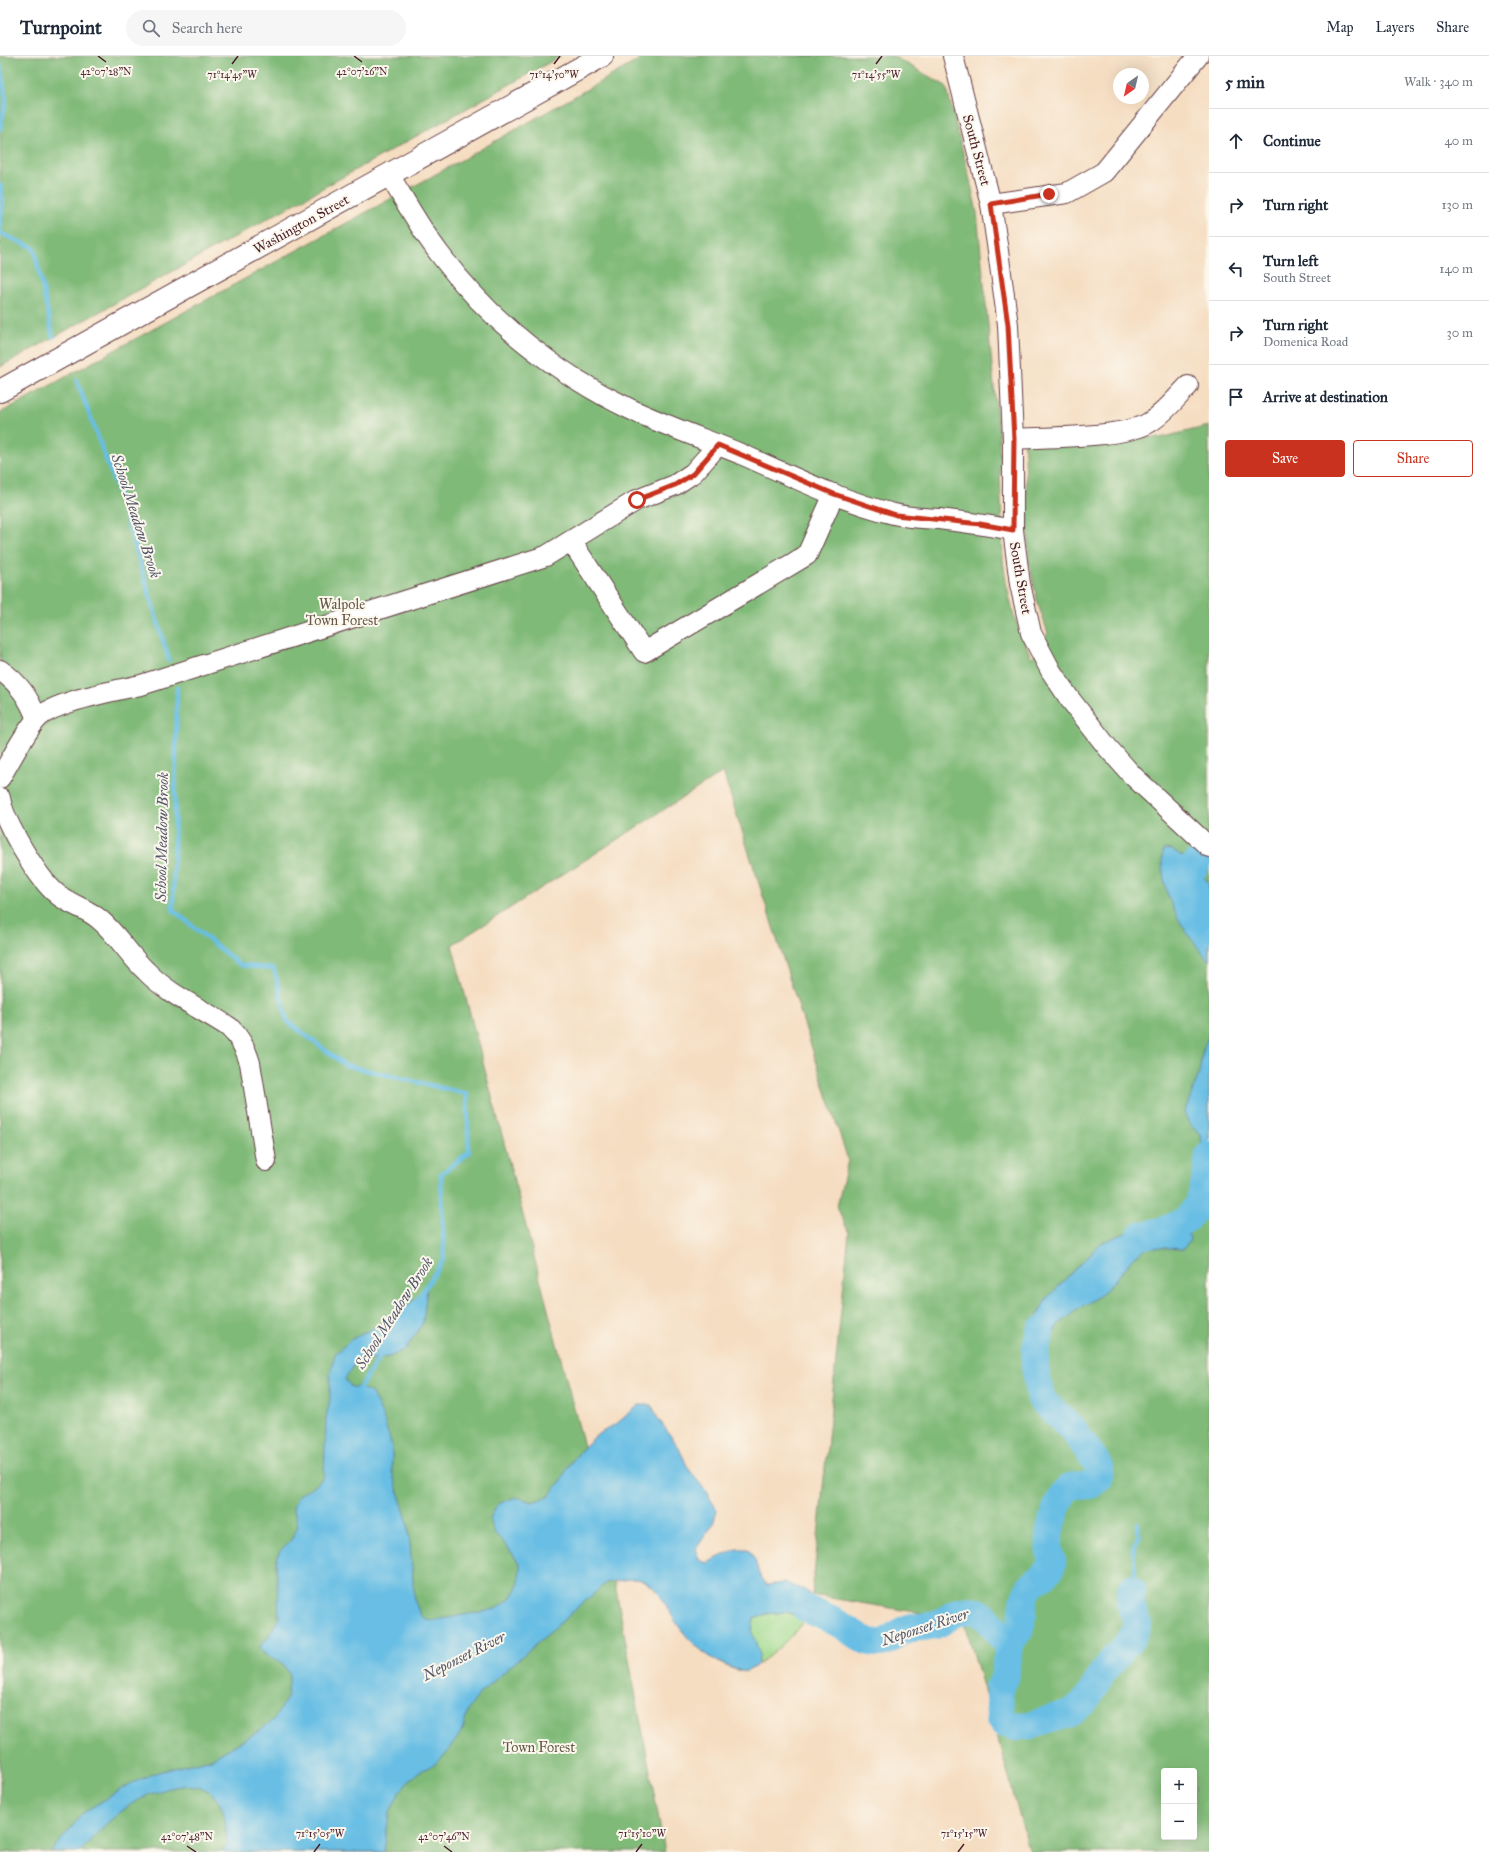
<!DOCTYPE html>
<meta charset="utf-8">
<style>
:root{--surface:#fff;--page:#f6f6f7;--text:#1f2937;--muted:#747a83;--line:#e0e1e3;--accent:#c8321e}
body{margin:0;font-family:"IM FELL Great Primer",serif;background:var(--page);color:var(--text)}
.controls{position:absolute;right:12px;bottom:12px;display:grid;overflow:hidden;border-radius:4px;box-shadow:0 4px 16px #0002}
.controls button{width:36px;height:36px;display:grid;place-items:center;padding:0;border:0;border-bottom:1px solid var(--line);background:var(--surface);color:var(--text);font:20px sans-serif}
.compass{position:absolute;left:1113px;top:12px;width:36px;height:36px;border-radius:50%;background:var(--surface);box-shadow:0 4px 16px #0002;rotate:214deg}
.stop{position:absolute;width:12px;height:12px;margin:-9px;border:3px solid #c8321e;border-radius:50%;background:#fff}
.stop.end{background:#c8321e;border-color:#fff;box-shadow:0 1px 4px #0008}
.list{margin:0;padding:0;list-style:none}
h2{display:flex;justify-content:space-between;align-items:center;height:52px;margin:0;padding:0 16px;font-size:17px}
h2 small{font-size:13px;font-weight:400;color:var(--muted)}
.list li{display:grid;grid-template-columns:26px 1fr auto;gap:12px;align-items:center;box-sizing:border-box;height:64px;padding:0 16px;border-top:1px solid var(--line)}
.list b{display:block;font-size:15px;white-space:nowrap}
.list p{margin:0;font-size:13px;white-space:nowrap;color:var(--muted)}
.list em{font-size:13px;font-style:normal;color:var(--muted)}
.actions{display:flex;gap:8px;padding:12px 16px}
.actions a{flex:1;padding:9px 0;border:1px solid var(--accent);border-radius:4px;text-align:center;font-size:14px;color:var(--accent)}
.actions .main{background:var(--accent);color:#fff}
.icon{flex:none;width:22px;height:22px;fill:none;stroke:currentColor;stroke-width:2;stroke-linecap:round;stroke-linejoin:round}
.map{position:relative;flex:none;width:1209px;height:1796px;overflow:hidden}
header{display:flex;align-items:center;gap:24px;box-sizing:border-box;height:56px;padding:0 20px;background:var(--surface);border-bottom:1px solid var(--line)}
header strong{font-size:19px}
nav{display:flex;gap:22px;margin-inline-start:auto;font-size:14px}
.search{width:280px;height:36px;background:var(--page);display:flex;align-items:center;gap:10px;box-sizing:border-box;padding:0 14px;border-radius:22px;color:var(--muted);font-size:15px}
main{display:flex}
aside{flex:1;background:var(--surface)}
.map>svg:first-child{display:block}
.green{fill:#a0da8d;stroke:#757c5c}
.forest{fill:#80ba78;stroke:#656c52;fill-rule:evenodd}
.water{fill:#67bee4;stroke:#586e88}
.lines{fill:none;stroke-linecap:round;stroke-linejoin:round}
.stream{stroke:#67bee4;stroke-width:4.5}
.river{stroke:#67bee4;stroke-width:28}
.minor-casing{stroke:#643c42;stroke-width:22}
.major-casing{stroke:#643c42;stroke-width:24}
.minor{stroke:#fff;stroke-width:20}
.major{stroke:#fff;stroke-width:22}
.route{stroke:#c8321e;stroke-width:5}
.ticks{fill:none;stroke:#4a1f2b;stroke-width:1.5}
.labels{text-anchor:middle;stroke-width:4;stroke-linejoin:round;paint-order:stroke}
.street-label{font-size:14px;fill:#4a1f2b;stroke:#fbf7ec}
.park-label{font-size:14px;fill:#645748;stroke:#fbf7ec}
.water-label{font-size:15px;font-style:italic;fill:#54576c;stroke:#fbf7ec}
.ticks-label{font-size:10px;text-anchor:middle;fill:#4a1f2b;stroke:#fbf7ec;stroke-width:4;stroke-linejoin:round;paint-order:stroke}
</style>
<header>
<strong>Turnpoint</strong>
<div class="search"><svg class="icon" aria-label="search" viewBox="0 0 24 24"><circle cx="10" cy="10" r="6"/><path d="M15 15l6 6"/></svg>Search here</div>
<nav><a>Map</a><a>Layers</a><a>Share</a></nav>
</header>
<main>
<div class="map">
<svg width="1209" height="1796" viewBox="0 0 1209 1796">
<rect width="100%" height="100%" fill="#fbf7ec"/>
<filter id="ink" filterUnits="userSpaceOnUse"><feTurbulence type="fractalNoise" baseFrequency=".025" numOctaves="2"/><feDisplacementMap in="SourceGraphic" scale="8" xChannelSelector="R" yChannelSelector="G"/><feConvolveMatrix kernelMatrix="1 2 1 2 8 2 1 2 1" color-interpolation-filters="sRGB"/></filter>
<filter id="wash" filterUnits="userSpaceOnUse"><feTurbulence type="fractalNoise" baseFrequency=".012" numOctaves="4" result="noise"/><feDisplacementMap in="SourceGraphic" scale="16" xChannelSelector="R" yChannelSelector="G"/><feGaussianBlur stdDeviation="0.9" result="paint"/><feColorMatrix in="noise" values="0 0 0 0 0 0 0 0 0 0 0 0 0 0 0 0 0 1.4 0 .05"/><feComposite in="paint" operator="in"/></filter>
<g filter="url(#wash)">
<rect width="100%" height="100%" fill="#f5ddc1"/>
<path class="green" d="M786 1556 805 1563C789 1585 769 1602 746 1616 723 1612 713 1603 696 1589L714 1586 752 1576 754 1563 766 1558Z"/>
<g class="forest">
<polygon points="0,0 561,0 0,311"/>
<path d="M646 0H893L946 30 971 128 977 157 999 381 1003 504 1006 526 1014 561 1032 603 1038 591 1048 577 1038 548 1029 507 1024 372 1160 382 1209 370V1796H1030L964 1564 812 1539 849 1177 837 1151 848 1104 723 716 452 889 602 1459 665 1796H0V357L467 101ZM1164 1715H1194V1781H1164Z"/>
</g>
<g class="water">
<path d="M1164 793C1180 793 1201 815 1209 828V905C1186 877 1168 854 1163 817 1162 808 1161 801 1164 793Z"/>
<polygon points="1209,979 1209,1099 1202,1095 1201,1079 1190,1069 1184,1057 1199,1018 1203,993"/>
<polygon points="1150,1169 1178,1169 1188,1175 1190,1184 1183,1193 1148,1191 1132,1203 1122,1216 1102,1238 1083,1250 1058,1269 1035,1311 1027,1298 1026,1284 1046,1243 1101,1187 1123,1178"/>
<path d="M427 1233 423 1267 405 1294 389 1301 365 1304 352 1311 345 1323 351 1331H359L372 1337 383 1361 392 1390V1416L408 1467 415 1546 421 1560 430 1565 496 1553 510 1543 519 1527 520 1508 509 1493 494 1476 490 1462 498 1448 516 1441 532 1446 548 1441 560 1426 569 1409 583 1392 598 1378 615 1369 639 1349H652L657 1361 678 1390 688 1412 705 1434 717 1454 713 1468 696 1493 699 1504 707 1507 736 1493H748L755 1504 759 1518 767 1529 784 1527 805 1534 841 1569 805 1563 786 1556 766 1558 754 1563 752 1576 760 1599 757 1609 746 1616C716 1610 692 1590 675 1565 666 1551 661 1535 646 1526 636 1520 617 1525 606 1527L480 1637 468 1654 463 1673 450 1693 437 1707 417 1717 400 1735 389 1759 384 1796H221L227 1790C226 1778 226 1761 221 1750 208 1725 187 1727 163 1734 156 1737 148 1738 143 1741 120 1754 96 1775 81 1796H51L84 1756 130 1728 158 1716 211 1703 259 1675 274 1663 287 1642 290 1618 280 1605 264 1598 260 1590 269 1580 279 1561 276 1507 279 1496 291 1484 298 1470 293 1450 299 1439 316 1429 324 1421 326 1361 330 1343V1319L335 1298 352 1283 391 1263Z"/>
</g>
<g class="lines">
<g class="stream">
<polyline points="0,9 6,44 0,73"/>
<polyline points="0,129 3,143 0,174"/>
<polyline points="0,177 34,192 53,281"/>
<polyline points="77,325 121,444 169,604"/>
<polyline points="177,632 173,854 240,909 274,913 287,965 345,1009 467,1038 469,1096 441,1118 444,1203 417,1244"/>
<polyline points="357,1336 382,1297"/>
<polyline points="1131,1533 1135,1518 1133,1491 1139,1480 1138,1467"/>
</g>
<g class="river">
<polyline points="1198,805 1190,817 1187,832 1209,873"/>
<path d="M1140 1180C1152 1177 1165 1175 1176 1169 1203 1158 1206 1124 1209 1099"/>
<path d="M807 1553C818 1558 830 1563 841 1569 853 1576 863 1587 879 1587 889 1587 892 1580 900 1576 910 1570 924 1572 935 1569 943 1567 949 1560 957 1557 982 1547 990 1567 1004 1584H1012C1030 1568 1017 1549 1030 1531 1036 1522 1050 1520 1052 1508 1053 1504 1050 1501 1050 1497 1049 1492 1049 1486 1049 1481 1050 1469 1059 1438 1070 1431 1076 1428 1084 1429 1091 1429L1099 1422 1100 1411 1074 1375 1041 1343 1035 1311 1036 1291 1041 1274"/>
<polyline points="1012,1584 1006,1606 1006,1618 999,1632 1000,1663 1003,1667 1016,1670 1031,1669 1071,1657 1085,1646 1105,1613 1130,1584 1138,1570 1130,1547 1131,1533"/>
</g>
</g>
</g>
<g filter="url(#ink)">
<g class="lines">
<defs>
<g id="minor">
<polyline points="953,0 991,148 998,195 1008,269 1013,383 1013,474 1020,528 1031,577 1051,615 1069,642 1108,692 1132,719 1209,791"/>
<path d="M389 119C406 146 422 176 442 201 491 266 557 318 630 353 666 370 704 383 741 398 791 420 841 445 894 458 909 462 924 462 939 463 964 466 988 469 1013 474"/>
<polyline points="991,148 1067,137 1104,116 1198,0"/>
<path d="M1013 383C1045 381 1127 382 1150 366 1165 357 1176 342 1188 330"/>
<polyline points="571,485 644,596 807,499 834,438"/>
<path d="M0 614C19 627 29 642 37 663"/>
<path d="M0 722C10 705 23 680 36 664 51 646 117 634 141 629L546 500 637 444 675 429 693 417 718 389"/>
<path d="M0 742C4 766 38 823 57 838 70 849 86 852 99 863 117 878 129 899 146 915 169 939 202 953 229 971 240 981 246 993 250 1007L266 1105"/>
</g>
<polyline id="major" points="0,335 602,0"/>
</defs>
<use href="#minor" class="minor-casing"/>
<use href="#major" class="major-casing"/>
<use href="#minor" class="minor"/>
<use href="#major" class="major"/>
</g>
</g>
<g class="lines" filter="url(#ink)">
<polyline class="route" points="637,444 675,429 693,418 718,389 834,438 896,459 980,468 1013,474 1014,383 1008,269 991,148 1049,138"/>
</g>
<path class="ticks" d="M98 0 106 6M354 0 362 6M232 8 238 0M554 8 560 0M876 8 882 0M187 1790 196 1796M444 1790 452 1796M314 1796 320 1788M636 1796 642 1788M958 1796 964 1788"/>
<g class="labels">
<g class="street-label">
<text transform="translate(977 94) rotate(75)" y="5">South Street</text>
<text transform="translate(301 168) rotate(-29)" y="5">Washington Street</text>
<text transform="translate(1021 522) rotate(80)" y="5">South Street</text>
</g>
<g class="park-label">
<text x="342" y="553">Walpole<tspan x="342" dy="16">Town Forest</tspan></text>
<text x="539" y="1696">Town Forest</text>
</g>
<g class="water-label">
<text transform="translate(136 460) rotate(72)" y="5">School Meadow Brook</text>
<text transform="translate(162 781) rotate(-89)" y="5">School Meadow Brook</text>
<text transform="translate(394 1257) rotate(-57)" y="5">School Meadow Brook</text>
<text transform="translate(925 1571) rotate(-18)" y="5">Neponset River</text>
<text transform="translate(464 1600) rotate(-27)" y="5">Neponset River</text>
</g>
</g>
<g class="ticks-label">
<text x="106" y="19">42°07'28"N</text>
<text x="362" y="19">42°07'26"N</text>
<text x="232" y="22">71°14'45"W</text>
<text x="554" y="22">71°14'50"W</text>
<text x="876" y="22">71°14'55"W</text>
<text x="320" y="1781">71°15'05"W</text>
<text x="642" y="1781">71°15'10"W</text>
<text x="964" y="1781">71°15'15"W</text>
<text x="187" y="1784">42°07'48"N</text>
<text x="444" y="1784">42°07'46"N</text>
</g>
</svg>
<div class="controls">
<button>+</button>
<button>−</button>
</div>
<svg class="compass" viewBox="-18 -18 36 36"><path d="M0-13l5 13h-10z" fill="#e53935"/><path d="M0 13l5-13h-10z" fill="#747a83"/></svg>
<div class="stop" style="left:637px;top:444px"></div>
<div class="stop end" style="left:1049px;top:138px"></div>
</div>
<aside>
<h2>5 min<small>Walk · 340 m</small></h2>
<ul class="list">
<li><svg class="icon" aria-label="ahead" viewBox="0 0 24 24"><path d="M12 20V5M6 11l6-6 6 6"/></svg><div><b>Continue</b></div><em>40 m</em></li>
<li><svg class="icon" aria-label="right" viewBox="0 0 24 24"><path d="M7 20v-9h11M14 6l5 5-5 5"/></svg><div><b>Turn right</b></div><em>130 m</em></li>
<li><svg class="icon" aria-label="left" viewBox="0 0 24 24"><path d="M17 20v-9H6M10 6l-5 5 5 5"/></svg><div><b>Turn left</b><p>South Street</p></div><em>140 m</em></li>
<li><svg class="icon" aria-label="right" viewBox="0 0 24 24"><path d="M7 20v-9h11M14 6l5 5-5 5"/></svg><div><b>Turn right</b><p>Domenica Road</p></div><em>30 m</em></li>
<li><svg class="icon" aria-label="arrive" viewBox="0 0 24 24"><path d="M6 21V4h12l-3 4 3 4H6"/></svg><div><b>Arrive at destination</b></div></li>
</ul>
<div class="actions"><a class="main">Save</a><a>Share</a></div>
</aside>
</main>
